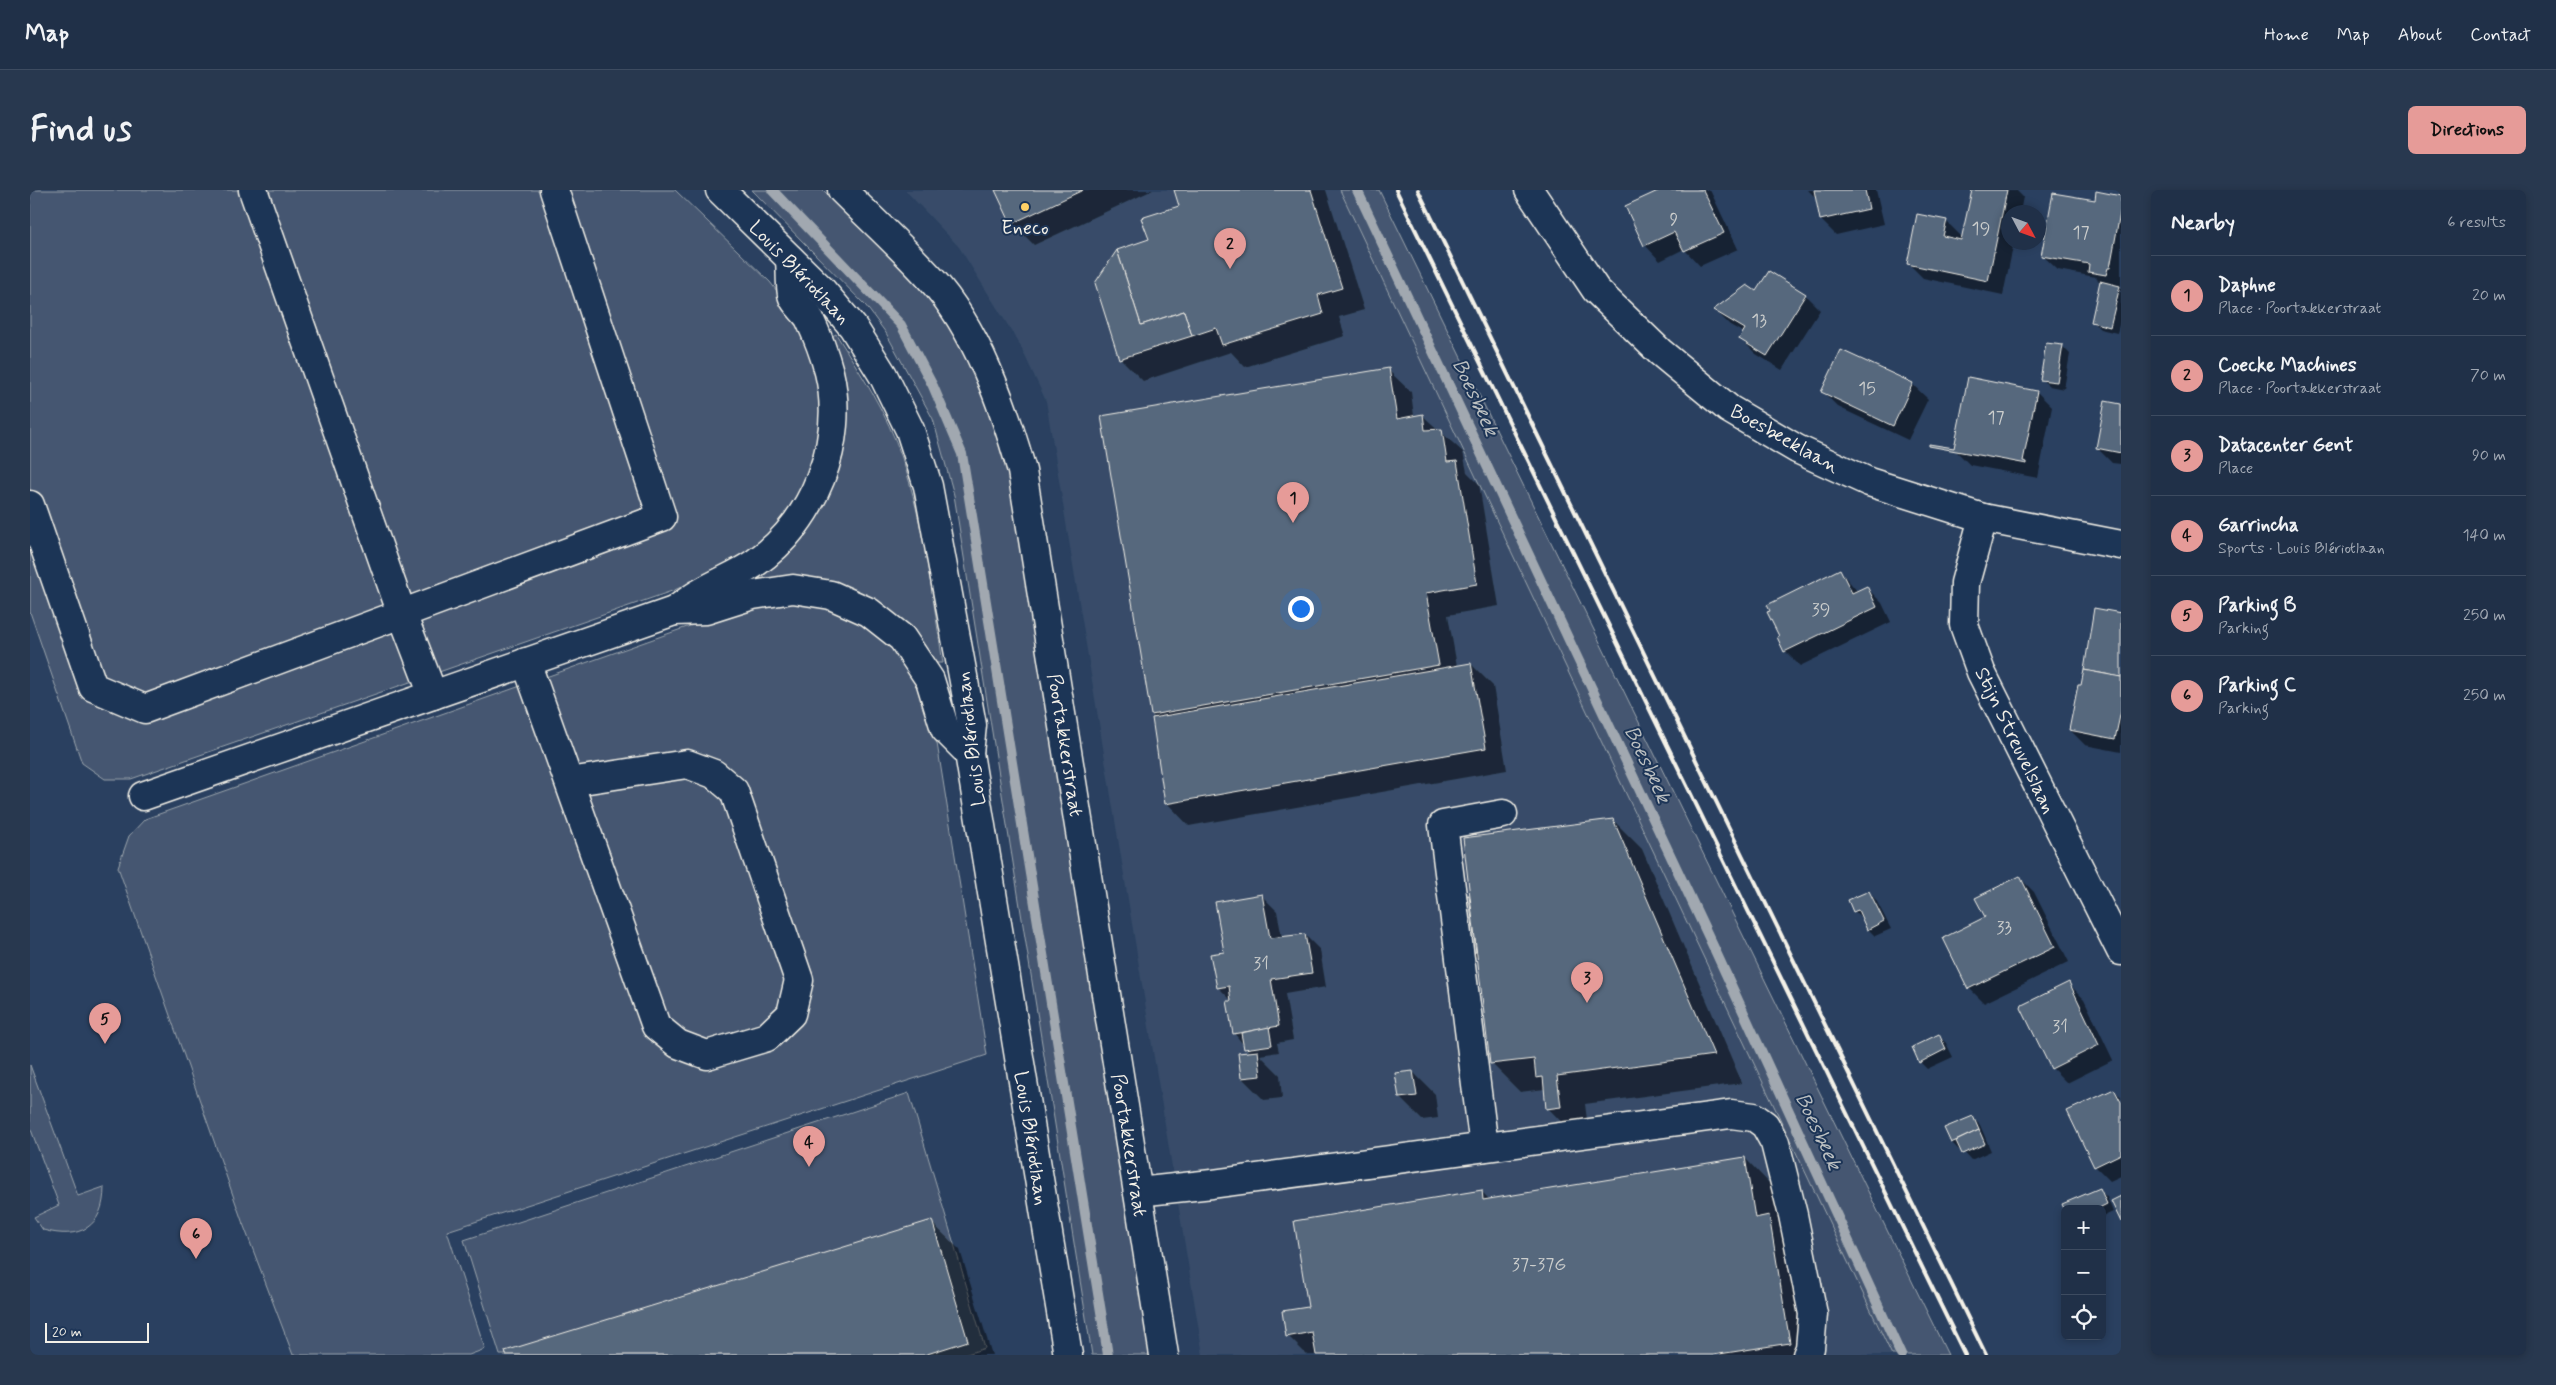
<!DOCTYPE html>
<meta charset="utf-8">
<style>
:root{--surface:#203048;--page:#28384f;--text:#f1f3f6;--muted:#a2a9b4;--line:#3d4b60;--accent:#e69b98}
body{margin:0;font-family:Mynerve,sans-serif;background:var(--page);color:var(--text)}
.controls{position:absolute;right:15px;bottom:15px;display:grid;overflow:hidden;border-radius:8px;box-shadow:0 2px 8px #0003}
.controls button{width:45px;height:45px;display:grid;place-items:center;padding:0;border:0;border-bottom:1px solid var(--line);background:var(--surface);color:var(--text);font:25px sans-serif}
.compass{position:absolute;left:1971px;top:15px;width:45px;height:45px;border-radius:50%;background:var(--surface);box-shadow:0 2px 8px #0003;rotate:131deg}
.scale{position:absolute;left:15px;bottom:12px;width:104px;box-sizing:border-box;padding-left:5px;border:2px solid #f4f1e8;border-top:0;font-size:14px;line-height:18px;white-space:nowrap;color:#f4f1e8;-webkit-text-stroke:4px #1d3557;paint-order:stroke}
.you{position:absolute;left:1270px;top:418px;width:18px;height:18px;margin:-12px;border:4px solid #fff;border-radius:50%;background:#1a73e8;box-shadow:0 0 0 8px #1a73e833}
.badge{display:grid;place-items:center;width:32px;height:32px;border-radius:50%;background:var(--accent);color:#111;font-size:16px;font-weight:700}
.pin{position:absolute;translate:-50% -41px;filter:drop-shadow(0 1px 2px #0008)}
.pin::after{content:'';position:absolute;top:26px;width:18px;height:15px;background:inherit;clip-path:polygon(0 0,100% 0,50% 100%)}
.list{margin:0;padding:0;list-style:none}
h2{display:flex;justify-content:space-between;align-items:center;height:65px;margin:0;padding:0 20px;font-size:21px}
h2 small{font-size:16px;font-weight:400;color:var(--muted)}
.list li{display:grid;grid-template-columns:32px 1fr auto;gap:15px;align-items:center;box-sizing:border-box;height:80px;padding:0 20px;border-top:1px solid var(--line)}
.list b{display:block;font-size:19px;white-space:nowrap}
.list p{margin:0;font-size:16px;white-space:nowrap;color:var(--muted)}
.list em{font-size:16px;font-style:normal;color:var(--muted)}
.icon{flex:none;width:28px;height:28px;fill:none;stroke:currentColor;stroke-width:2;stroke-linecap:round;stroke-linejoin:round}
.map{position:relative;flex:none;width:2091px;height:1165px;overflow:hidden;border-radius:8px}
header{display:flex;align-items:center;gap:30px;box-sizing:border-box;height:70px;padding:0 25px;background:var(--surface);border-bottom:1px solid var(--line)}
header strong{font-size:24px}
nav{display:flex;gap:28px;margin-inline-start:auto;font-size:18px}
.intro{display:flex;align-items:center;justify-content:space-between;box-sizing:border-box;height:120px;padding:0 30px}
h1{margin:0;font-size:35px}
.button{padding:12px 22px;border-radius:8px;background:var(--accent);color:#111;font-size:18px;font-weight:700}
main{display:flex;gap:30px;padding:0 30px}
aside{flex:1;background:var(--surface);border-radius:8px;box-shadow:0 2px 8px #0003}
.map>svg:first-child{display:block}
.built{fill:#374c69}
.green{fill:#445771;stroke:#9ca4ac}
.shadow{fill:#0007}
.lines{fill:none;stroke-linecap:round;stroke-linejoin:round}
.stream{stroke:#a1a8b0;stroke-width:10}
.building{fill:#56677d;stroke:#f4f1e8}
.minor-casing{stroke:#f4f1e8;stroke-width:31}
.minor{stroke:#1d3557;stroke-width:28}
.rail{stroke:#f4f1e8;stroke-width:4}
.poi-dot{fill:#ffd166;stroke:#1d3557;stroke-width:2}
.labels{text-anchor:middle;stroke-width:4;stroke-linejoin:round;paint-order:stroke}
.number-label{font-size:18px;fill:#cccecd}
.poi-label{font-size:20px;fill:#f4f1e8;stroke:#1d3557}
.street-label{font-size:20px;fill:#f4f1e8;stroke:#1d3557}
.water-label{font-size:21px;font-style:italic;fill:#bdc1c2;stroke:#1d3557}
</style>
<header>
<strong>Map</strong>
<nav><a>Home</a><a>Map</a><a>About</a><a>Contact</a></nav>
</header>
<div class="intro"><h1>Find us</h1><a class="button">Directions</a></div>
<main>
<div class="map">
<svg width="2091" height="1165" viewBox="0 0 2091 1165">
<rect width="100%" height="100%" fill="#2a4060"/>
<filter id="ink" filterUnits="userSpaceOnUse"><feTurbulence type="fractalNoise" baseFrequency=".02" numOctaves="2"/><feDisplacementMap in="SourceGraphic" scale="10" xChannelSelector="R" yChannelSelector="G"/><feConvolveMatrix kernelMatrix="1 2 1 2 8 2 1 2 1" color-interpolation-filters="sRGB"/></filter>
<g filter="url(#ink)">
<polygon class="built" points="875,0 1310,0 1862,1165 1173,1165 1016,211 989,153 929,57"/>
<g class="green">
<polygon points="0,0 645,0 740,92 767,127 788,185 790,239 777,288 744,342 708,373 642,401 101,589 75,589 52,573 0,422"/>
<path d="M722 0H793C831 37 874 76 906 118 940 163 960 219 978 272L1122 1165H1062L924 305 903 229 856 143 836 116Z"/>
<polygon points="1310,0 1349,0 1918,1165 1862,1165"/>
<path d="M806 144C831 184 857 223 872 268 894 334 902 404 913 473H906L884 442 758 388 727 389 760 363 783 332 804 285 800 147Z"/>
<polygon points="771,410 813,421 854,448 883,478 906,547 957,865 417,1041 455,1159 439,1165 263,1165 212,1031 88,677 99,646 115,629 722,414"/>
<path d="M0 875 48 1006 74 997C74 1038 49 1050 13 1040L4 1027 29 1015 0 937Z"/>
<polygon points="879,903 955,1158 934,1165 470,1165 434,1050"/>
</g>
<g class="shadow">
<polygon points="966,0 1123,0 1004,55 982,33"/>
<polygon points="1145,0 1296,0 1334,120 1309,127 1315,146 1215,177 1201,162 1113,191 1090,168 1121,50 1151,17"/>
<polygon points="1633,0 1680,0 1708,59 1670,76 1654,59 1630,71 1615,55 1597,17"/>
<polygon points="1778,0 1846,0 1854,34 1806,45 1791,30 1787,9"/>
<polygon points="1943,0 1986,0 1993,7 1990,22 1978,22 1978,52 1984,52 1973,105 1893,88 1878,73 1916,31 1933,48"/>
<polygon points="2091,7 2091,127 2087,143 2070,139 2063,132 2071,93 2065,87 2028,80 2012,65"/>
<polygon points="1727,103 1775,105 1790,120 1752,180 1726,164 1711,149 1714,143 1700,135 1685,120"/>
<polygon points="2032,156 2040,164 2034,199 2019,196 2011,189"/>
<polygon points="1812,161 1882,194 1898,209 1878,250 1808,217 1793,202"/>
<polygon points="1358,180 1381,202 1384,226 1392,225 1433,262 1437,282 1449,294 1469,416 1418,425 1427,476 1441,474 1463,496 1477,580 1159,636 1137,613 1126,529 1122,525"/>
<polygon points="2007,202 2022,217 2008,288 1940,275 1925,260"/>
<polygon points="2091,215 2091,274 2082,273 2067,258"/>
<polygon points="1810,381 1828,402 1837,398 1852,413 1861,432 1770,476 1755,461 1751,447"/>
<polygon points="2091,425 2091,562 2055,555 2040,540 2052,497"/>
<polygon points="1583,630 1612,659 1712,893 1555,914 1559,945 1546,947 1518,918 1515,899 1490,902 1461,873 1449,770 1441,762 1439,706 1441,709"/>
<polygon points="1989,687 2004,702 2039,772 1954,813 1939,798 1956,728"/>
<polygon points="1839,702 1846,710 1861,739 1845,746 1838,739 1832,728 1824,721"/>
<polygon points="1232,706 1247,721 1252,748 1275,745 1290,760 1296,797 1255,804 1263,850 1247,853 1249,862 1230,865 1250,885 1252,908 1234,910 1212,888 1220,863 1204,843 1203,812 1188,797 1195,763"/>
<polygon points="2039,794 2054,809 2083,870 2037,893 2022,878"/>
<polygon points="1909,846 1916,853 1923,867 1897,879 1890,872"/>
<polygon points="1383,882 1405,904 1408,928 1392,930 1370,908 1367,884"/>
<polygon points="2084,900 2091,907 2091,986 2080,991 2065,976"/>
<polygon points="1942,927 1950,935 1961,961 1941,970 1931,959 1929,960 1922,953 1916,939"/>
<polygon points="1715,968 1743,997 1750,1038 1767,1055 1785,1165 1277,1165 1258,1146 1279,1118 1452,1002 1460,1010"/>
<polygon points="2069,1000 2077,1007 2083,1022 2072,1027 2072,1019 2035,1019"/>
<polygon points="901,1032 930,1060 962,1165 477,1165"/>
</g>
<g class="lines">
<g class="stream">
<polyline points="742,0 871,135 903,196 932,264 1078,1165"/>
<polyline points="1327,0 1684,758 1871,1165"/>
</g>
</g>
<g class="building">
<polygon points="965,0 1053,0 981,34"/>
<polygon points="1144,0 1281,0 1312,98 1288,105 1293,124 1192,155 1186,138 1162,146 1154,121 1111,135 1087,60 1119,49 1111,28 1149,16"/>
<polygon points="1630,0 1673,0 1694,43 1654,61 1644,42 1614,56 1595,16"/>
<polygon points="1784,0 1835,0 1839,19 1790,30"/>
<polygon points="1942,0 1977,0 1958,91 1877,74 1887,24 1917,30 1913,46 1931,50"/>
<polygon points="2066,1 2091,6 2091,18 2080,78 2078,78 2076,85 2058,82 2059,74 2011,66 2023,3 2065,10"/>
<polygon points="1087,60 1111,135 1154,121 1162,146 1089,169 1065,93"/>
<polygon points="1739,81 1776,104 1737,166 1709,149 1715,139 1683,120 1717,95 1726,101"/>
<polygon points="2070,91 2090,96 2080,137 2061,132"/>
<polygon points="2016,153 2033,155 2027,192 2010,190"/>
<polygon points="1811,160 1883,193 1863,236 1791,202"/>
<polygon points="1359,178 1367,229 1393,224 1395,240 1412,239 1417,272 1427,271 1447,394 1396,403 1409,475 1121,525 1071,226"/>
<polygon points="1938,187 2007,201 1993,271 1997,272 1997,274 1899,256 1899,254 1924,258"/>
<polygon points="2075,211 2091,214 2091,263 2066,258"/>
<polygon points="1810,379 1822,403 1837,396 1847,417 1754,462 1747,447 1749,446 1737,422 1740,421 1737,415"/>
<polygon points="2064,418 2091,423 2091,487 2054,480"/>
<polygon points="1441,473 1456,558 1135,614 1122,528"/>
<polygon points="2054,480 2091,487 2091,521 2085,549 2039,540 2048,495 2051,495"/>
<polygon points="1583,629 1684,865 1527,886 1531,917 1516,919 1513,887 1506,888 1504,869 1460,874 1433,648"/>
<polygon points="1990,686 2025,757 1938,799 1913,748 1955,727 1945,708"/>
<polygon points="1839,701 1854,731 1837,740 1828,720 1823,722 1818,710"/>
<polygon points="1232,704 1240,748 1275,744 1282,783 1241,789 1249,836 1203,844 1197,811 1201,811 1199,796 1187,798 1180,764 1194,762 1185,712"/>
<polygon points="1439,705 1446,762 1440,763 1432,706"/>
<polygon points="2039,792 2069,855 2021,879 1991,818 1992,815"/>
<polygon points="1239,837 1242,855 1214,859 1211,843"/>
<polygon points="1909,844 1916,859 1889,873 1882,857"/>
<polygon points="1228,861 1231,886 1211,888 1208,863"/>
<polygon points="1383,881 1387,906 1369,908 1365,883"/>
<polygon points="2084,899 2091,912 2091,964 2064,977 2037,921"/>
<polygon points="1943,926 1949,940 1921,953 1914,938"/>
<polygon points="1949,940 1955,954 1932,964 1926,951"/>
<polygon points="1715,967 1725,1028 1739,1025 1760,1153 1683,1165 1286,1165 1282,1142 1256,1147 1252,1121 1278,1117 1264,1031 1452,1000 1453,1010"/>
<polygon points="2070,998 2077,1014 2067,1019 2035,1019 2035,1021 2032,1014"/>
<polygon points="2091,1006 2091,1032 2081,1011"/>
<polygon points="902,1030 938,1151 894,1165 476,1165 475,1161"/>
</g>
<g class="lines">
<defs>
<g id="minor">
<polyline points="223,0 372,424 403,505"/>
<polyline points="690,0 790,98 823,137 853,185 880,240 898,296 942,535 939,563 1038,1165"/>
<path d="M812 0C841 29 873 58 901 89 947 139 974 217 992 281L1134 1165"/>
<polyline points="1499,0 1566,100 1630,162 1699,219 1767,259 1839,292 1953,328 2091,355"/>
<polyline points="0,315 63,497 115,519 632,327 524,0"/>
<polyline points="1953,328 1935,393 1934,435 1951,482 2091,761"/>
<polyline points="644,421 676,420 723,405 763,399 801,405 839,422 872,448 900,490 915,539 939,563"/>
<polyline points="496,472 626,836 648,854 677,865 737,847 761,824 769,790 704,601 684,584 657,574 539,592"/>
<path d="M113 606 644 421C653 415 662 407 672 402 689 392 709 384 725 373 784 332 816 252 799 182 794 163 787 145 779 128 774 120 763 112 762 104 760 93 761 80 760 69"/>
<polyline points="1454,957 1413,635 1473,624"/>
<polyline points="1108,1002 1182,994 1701,924 1724,927 1735,935 1745,953 1763,1025 1783,1124 1780,1158 1777,1165"/>
</g>
</defs>
<use href="#minor" class="minor-casing"/>
<use href="#minor" class="minor"/>
<g class="rail">
<polyline points="1366,0 1935,1165"/>
<polyline points="1388,0 1956,1165"/>
</g>
</g>
</g>
<circle class="poi-dot" cx="995" cy="17" r="5"/>
<g class="labels">
<g class="number-label">
<text x="1644" y="35">9</text>
<text x="1951" y="44">19</text>
<text x="2051" y="48">17</text>
<text x="1729" y="136">13</text>
<text x="1837" y="204">15</text>
<text x="1966" y="233">17</text>
<text x="1791" y="425">39</text>
<text x="1974" y="743">33</text>
<text x="1231" y="779">31</text>
<text x="2030" y="842">31</text>
<text x="1509" y="1080">37-37G</text>
</g>
<g class="poi-label">
<text x="995" y="44">Eneco</text>
</g>
<g class="street-label">
<text transform="translate(770 82) rotate(46)" y="7">Louis Blériotlaan</text>
<text transform="translate(1755 248) rotate(29)" y="7">Boesbeeklaan</text>
<text transform="translate(940 549) rotate(-97)" y="7">Louis Blériotlaan</text>
<text transform="translate(1986 550) rotate(64)" y="7">Stijn Streuvelslaan</text>
<text transform="translate(1036 555) rotate(81)" y="7">Poortakkerstraat</text>
<text transform="translate(1002 948) rotate(81)" y="7">Louis Blériotlaan</text>
<text transform="translate(1100 955) rotate(81)" y="7">Poortakkerstraat</text>
</g>
<g class="water-label">
<text transform="translate(1446 207) rotate(65)" y="7">Boesbeek</text>
<text transform="translate(1618 574) rotate(65)" y="7">Boesbeek</text>
<text transform="translate(1789 941) rotate(65)" y="7">Boesbeek</text>
</g>
</g>
</svg>
<div class="controls">
<button>+</button>
<button>−</button>
<button><svg class="icon" aria-label="locate" viewBox="0 0 24 24"><circle cx="12" cy="12" r="6"/><path d="M12 2v4M12 18v4M2 12h4M18 12h4"/></svg></button>
</div>
<svg class="compass" viewBox="-18 -18 36 36"><path d="M0-13l5 13h-10z" fill="#e53935"/><path d="M0 13l5-13h-10z" fill="#a2a9b4"/></svg>
<div class="scale">20 m</div>
<div class="you"></div>
<div class="pin badge" style="left:1263px;top:333px">1</div>
<div class="pin badge" style="left:1200px;top:79px">2</div>
<div class="pin badge" style="left:1557px;top:813px">3</div>
<div class="pin badge" style="left:779px;top:977px">4</div>
<div class="pin badge" style="left:75px;top:854px">5</div>
<div class="pin badge" style="left:166px;top:1069px">6</div>
</div>
<aside>
<h2>Nearby<small>6 results</small></h2>
<ul class="list">
<li><span class="badge">1</span><div><b>Daphne</b><p>Place · Poortakkerstraat</p></div><em>20 m</em></li>
<li><span class="badge">2</span><div><b>Coecke Machines</b><p>Place · Poortakkerstraat</p></div><em>70 m</em></li>
<li><span class="badge">3</span><div><b>Datacenter Gent</b><p>Place</p></div><em>90 m</em></li>
<li><span class="badge">4</span><div><b>Garrincha</b><p>Sports · Louis Blériotlaan</p></div><em>140 m</em></li>
<li><span class="badge">5</span><div><b>Parking B</b><p>Parking</p></div><em>250 m</em></li>
<li><span class="badge">6</span><div><b>Parking C</b><p>Parking</p></div><em>250 m</em></li>
</ul>
</aside>
</main>
